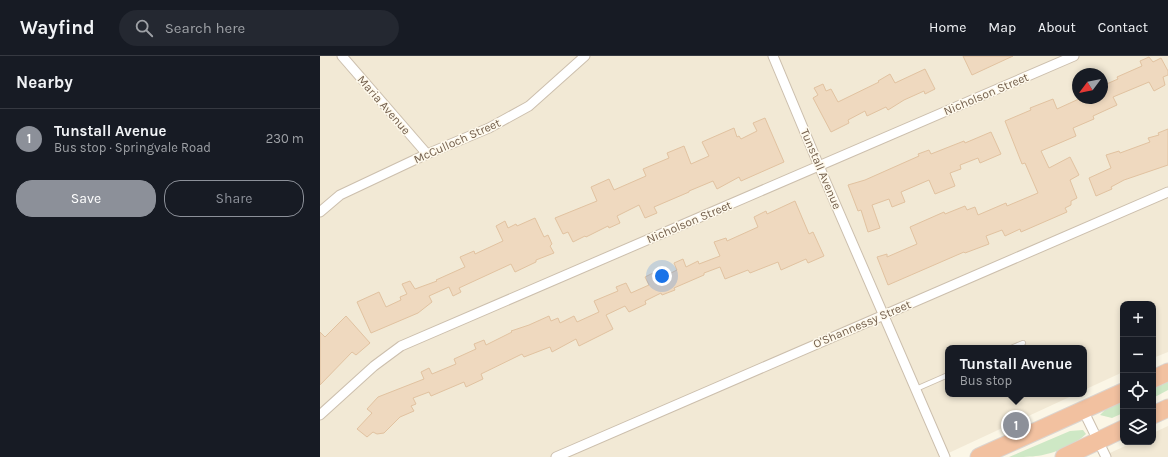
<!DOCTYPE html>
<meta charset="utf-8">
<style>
:root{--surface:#171b24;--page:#242831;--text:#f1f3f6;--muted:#9ea1a6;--line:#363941;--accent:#8c9099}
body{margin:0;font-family:Karla,sans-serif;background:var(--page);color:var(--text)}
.controls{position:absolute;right:12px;bottom:12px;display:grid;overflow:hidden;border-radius:8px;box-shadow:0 2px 6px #0003}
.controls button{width:36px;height:36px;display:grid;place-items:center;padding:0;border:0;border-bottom:1px solid var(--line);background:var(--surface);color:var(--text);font:20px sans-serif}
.compass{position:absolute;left:752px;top:12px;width:36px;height:36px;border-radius:50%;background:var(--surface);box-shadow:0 2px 6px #0003;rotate:238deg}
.you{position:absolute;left:342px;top:220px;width:14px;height:14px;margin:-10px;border:3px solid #fff;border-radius:50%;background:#1a73e8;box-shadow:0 0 0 6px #1a73e833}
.badge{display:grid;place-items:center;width:26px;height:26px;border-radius:50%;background:var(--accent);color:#fff;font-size:13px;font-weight:700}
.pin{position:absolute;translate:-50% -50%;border:2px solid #fff;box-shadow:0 1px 4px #0006}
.popup{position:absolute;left:625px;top:289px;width:142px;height:52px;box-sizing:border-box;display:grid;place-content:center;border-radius:8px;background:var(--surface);filter:drop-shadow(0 1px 3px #0005);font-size:13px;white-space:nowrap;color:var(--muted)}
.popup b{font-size:15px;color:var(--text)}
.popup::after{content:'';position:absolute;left:50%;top:100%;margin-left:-8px;border:8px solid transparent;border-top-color:var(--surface)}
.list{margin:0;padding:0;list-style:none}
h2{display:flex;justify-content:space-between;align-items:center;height:52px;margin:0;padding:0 16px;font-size:17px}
h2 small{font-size:13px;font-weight:400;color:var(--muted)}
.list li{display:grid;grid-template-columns:26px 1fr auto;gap:12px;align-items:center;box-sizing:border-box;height:60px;padding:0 16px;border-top:1px solid var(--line)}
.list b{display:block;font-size:15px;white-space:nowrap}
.list p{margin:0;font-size:13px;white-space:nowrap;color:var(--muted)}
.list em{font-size:13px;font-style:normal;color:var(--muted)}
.actions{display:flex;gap:8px;padding:12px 16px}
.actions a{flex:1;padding:9px 0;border:1px solid var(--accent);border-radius:16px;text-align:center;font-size:14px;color:var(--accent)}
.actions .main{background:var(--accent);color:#fff}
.icon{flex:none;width:22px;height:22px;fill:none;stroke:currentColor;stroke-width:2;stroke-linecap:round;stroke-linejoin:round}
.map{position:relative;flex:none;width:848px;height:401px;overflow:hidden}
header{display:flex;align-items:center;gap:24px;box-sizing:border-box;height:56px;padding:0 20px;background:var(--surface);border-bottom:1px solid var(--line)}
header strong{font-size:19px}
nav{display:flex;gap:22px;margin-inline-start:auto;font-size:14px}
.search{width:280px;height:36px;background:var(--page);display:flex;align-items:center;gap:10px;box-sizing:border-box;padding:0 14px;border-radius:22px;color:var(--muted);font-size:15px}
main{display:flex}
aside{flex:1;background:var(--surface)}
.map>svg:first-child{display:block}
.residential{fill:#f2e9d5;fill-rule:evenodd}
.green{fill:#cee8c5}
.building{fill:#efd9bf;stroke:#e1c2a0}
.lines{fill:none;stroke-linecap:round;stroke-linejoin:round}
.lane-casing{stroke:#ccbfad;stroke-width:6}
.street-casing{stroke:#ccbfad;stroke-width:11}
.highway-casing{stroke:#dbd5d0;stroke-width:19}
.lane{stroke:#fff;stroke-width:4.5}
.street{stroke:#fff;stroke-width:9}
.highway{stroke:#f2c1a0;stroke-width:17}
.labels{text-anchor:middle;stroke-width:3;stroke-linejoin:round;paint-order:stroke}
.street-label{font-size:12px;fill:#735f4c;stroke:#fef9ec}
</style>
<header>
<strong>Wayfind</strong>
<div class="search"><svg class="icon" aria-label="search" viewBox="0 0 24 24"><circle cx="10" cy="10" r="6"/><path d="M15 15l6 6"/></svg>Search here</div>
<nav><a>Home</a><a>Map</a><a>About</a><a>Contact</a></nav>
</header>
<main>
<aside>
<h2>Nearby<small></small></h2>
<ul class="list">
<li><span class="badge">1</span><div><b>Tunstall Avenue</b><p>Bus stop · Springvale Road</p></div><em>230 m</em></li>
</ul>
<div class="actions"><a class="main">Save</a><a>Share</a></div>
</aside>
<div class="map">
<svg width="848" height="401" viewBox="0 0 848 401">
<rect width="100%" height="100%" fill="#fbf6e6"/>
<g class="residential">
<path d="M0 0H848V296L833 302V248H803V316L764 334V292H628V338H756L620 401H0ZM758 18H782V42H758Z"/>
<polygon points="848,370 848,401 781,401 814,386 833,386 833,377"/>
</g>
<g class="green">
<polygon points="848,325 848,334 833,342 833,332"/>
<polygon points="803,345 803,357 792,362 780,359 787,352"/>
<path d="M763 374 766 378C761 383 755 386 748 390 725 401 714 401 689 401L750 375Z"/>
</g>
<g class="building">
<polygon points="643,0 693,0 652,19"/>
<polygon points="829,1 833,6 841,2 848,15 848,19 843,21 845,29 834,35 829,26 793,41 797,49 773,60 774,63 753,72 756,80 721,95 729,112 750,101 759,119 750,124 757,142 751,145 751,149 745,152 747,156 701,176 700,173 685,180 682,174 666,180 669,188 645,197 644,196 568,229 557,201 567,198 567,201 597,188 590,171 624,156 625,158 645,150 647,154 655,151 658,159 686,147 687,150 718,137 705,107 702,108 685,65 711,54 710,52 733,43 737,53 761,42 782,42 782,30 798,23 797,21 822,10 820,5"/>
<polygon points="605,13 615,33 605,38 604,35 584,44 568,54 566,51 547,60 545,55 528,64 529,67 511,76 493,42 498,39 494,32 503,28 506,35 511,33 518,46 559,26 558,25 570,18 575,27"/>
<polygon points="445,62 464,106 421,125 419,121 397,133 393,125 369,135 369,136 334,151 337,157 325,162 319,149 297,160 300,167 289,172 288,170 266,181 265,180 253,186 248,176 243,178 235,162 277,145 271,131 289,123 294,134 326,120 323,113 349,102 347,97 364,90 371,108 389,100 382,86 414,72 417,81 419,80 421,83 437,75 433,67"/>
<polygon points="848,73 848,109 804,124 791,131 792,133 776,140 769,122 791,112 786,99 799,95 800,97 830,86 828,82 839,79 838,77"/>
<polygon points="671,76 681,98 660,107 658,102 640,109 641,113 630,117 635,130 615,138 609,124 581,136 585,146 572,151 569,143 552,149 560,172 548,176 541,154 538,155 528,129 545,124 599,100 598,98 609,94 611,98 644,85 645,87"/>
<polygon points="475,145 489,178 493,176 504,200 488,207 486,203 461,214 458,206 430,217 428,214 405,223 400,211 384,217 384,219 354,232 355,234 342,239 341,237 325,245 326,248 309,256 305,250 286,259 293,273 259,290 256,283 232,296 230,291 204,301 202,298 161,318 163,323 146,331 144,326 111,340 109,336 93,342 96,348 91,350 94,355 80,361 64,377 57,378 53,376 47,381 37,373 52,357 47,353 58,341 104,323 101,316 109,312 112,318 136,308 134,303 156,293 154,288 164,284 166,289 192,276 191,275 209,269 229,260 231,265 238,262 240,267 254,260 257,266 279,256 274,245 298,235 296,231 306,227 311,237 329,229 325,221 335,216 339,223 357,214 354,207 363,203 366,211 378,205 379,208 400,200 394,186 406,182 407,185 438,171 434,161 446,155 447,158"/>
<polygon points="215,162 224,181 228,179 232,188 230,190 234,197 216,204 216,206 195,216 191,208 139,232 141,236 133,240 129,231 109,240 112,246 98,257 51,277 37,246 59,236 66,251 81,244 80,241 87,238 82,228 90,225 95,233 117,225 116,224 145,211 140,201 154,195 155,198 183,185 176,170 185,165 188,172 196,168 197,170"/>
<polygon points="26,260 50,287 36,299 32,296 0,329 0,276 5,281"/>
</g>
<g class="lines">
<defs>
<g id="lane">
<polyline points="691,292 703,287"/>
<polyline points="596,333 628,319"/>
</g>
<g id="street">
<polyline points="22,0 107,98"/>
<polyline points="453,0 499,110 625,401"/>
<polyline points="0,156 20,139 107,98 169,72 209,50 265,0"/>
<polyline points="763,354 786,401"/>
<polyline points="0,359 54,310 81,290 754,0"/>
<polyline points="236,401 848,136"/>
</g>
<g id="highway">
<polyline points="833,323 848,316"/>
<polyline points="833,359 848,352"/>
<polyline points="659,401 803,336"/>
<polyline points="744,401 803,373"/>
</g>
</defs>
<use href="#lane" class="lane-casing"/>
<use href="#street" class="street-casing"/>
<use href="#highway" class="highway-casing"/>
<use href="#lane" class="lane"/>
<use href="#street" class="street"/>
<use href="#highway" class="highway"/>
</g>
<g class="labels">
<g class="street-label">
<text transform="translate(666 38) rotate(-23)" y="4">Nicholson Street</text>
<text transform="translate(64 49) rotate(49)" y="4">Maria Avenue</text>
<text transform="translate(137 85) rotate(-24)" y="4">McCulloch Street</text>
<text transform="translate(501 113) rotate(67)" y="4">Tunstall Avenue</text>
<text transform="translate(369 166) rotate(-23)" y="4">Nicholson Street</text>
<text transform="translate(542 268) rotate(-23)" y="4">O'Shannessy Street</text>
</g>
</g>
</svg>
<div class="controls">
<button>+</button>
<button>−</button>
<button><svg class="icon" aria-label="locate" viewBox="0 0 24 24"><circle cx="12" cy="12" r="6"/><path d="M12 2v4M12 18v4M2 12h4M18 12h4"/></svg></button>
<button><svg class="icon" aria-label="layers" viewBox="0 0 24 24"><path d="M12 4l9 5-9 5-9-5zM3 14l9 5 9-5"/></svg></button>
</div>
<svg class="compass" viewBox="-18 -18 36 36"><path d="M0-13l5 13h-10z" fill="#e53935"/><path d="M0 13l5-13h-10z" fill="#9ea1a6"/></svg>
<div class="you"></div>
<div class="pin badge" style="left:696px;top:369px">1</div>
<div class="popup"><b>Tunstall Avenue</b>Bus stop</div>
</div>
</main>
